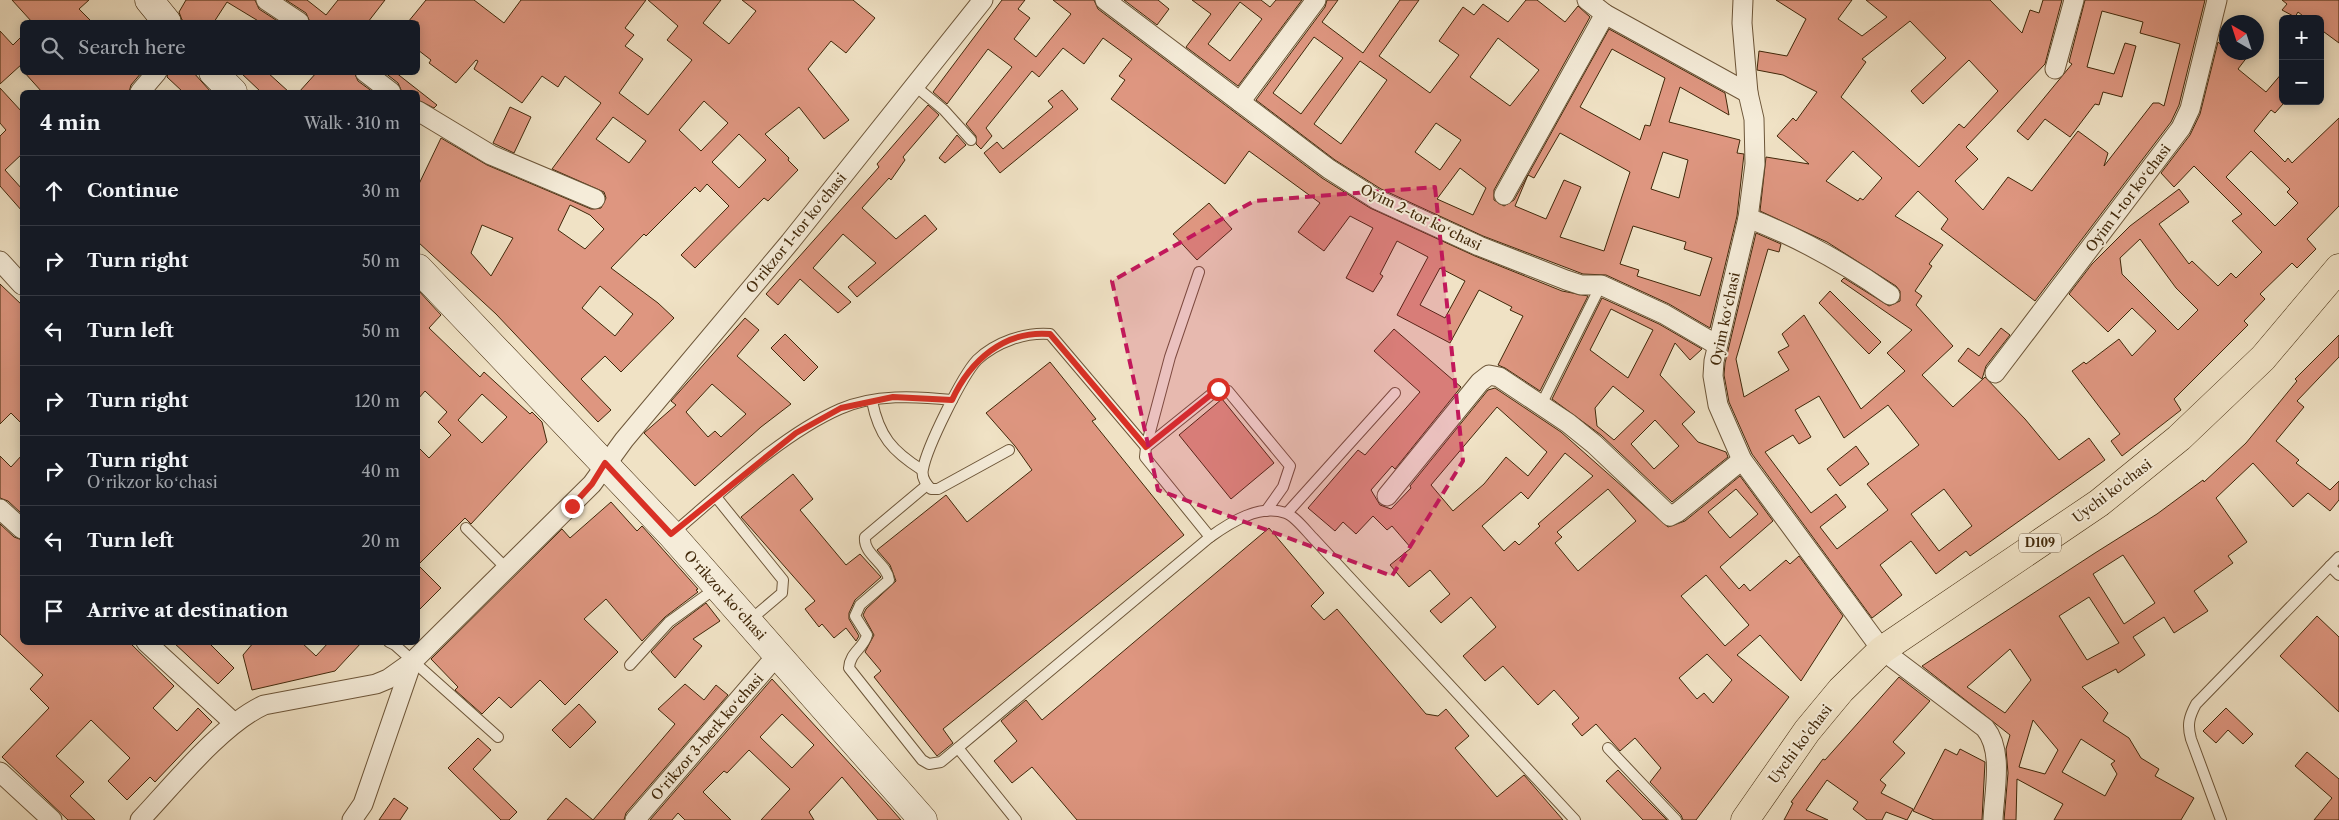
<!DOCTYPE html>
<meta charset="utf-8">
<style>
:root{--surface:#171b24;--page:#242831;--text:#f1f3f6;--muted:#9ea1a6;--line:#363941}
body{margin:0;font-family:"Libre Caslon Text",serif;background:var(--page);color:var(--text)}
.controls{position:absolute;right:15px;top:15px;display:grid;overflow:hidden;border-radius:8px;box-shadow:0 2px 12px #0003}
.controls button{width:45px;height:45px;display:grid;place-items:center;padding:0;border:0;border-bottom:1px solid var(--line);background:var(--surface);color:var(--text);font:25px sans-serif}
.compass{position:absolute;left:2219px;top:15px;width:45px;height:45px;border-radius:50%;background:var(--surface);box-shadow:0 2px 12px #0003;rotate:321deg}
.stop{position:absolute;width:15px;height:15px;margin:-11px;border:4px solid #d93025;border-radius:50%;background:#fff}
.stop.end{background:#d93025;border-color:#fff;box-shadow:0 1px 5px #0008}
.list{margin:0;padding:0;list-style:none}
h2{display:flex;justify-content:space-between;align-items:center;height:65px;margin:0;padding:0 20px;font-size:21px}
h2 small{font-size:16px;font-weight:400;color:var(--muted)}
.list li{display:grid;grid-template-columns:32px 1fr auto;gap:15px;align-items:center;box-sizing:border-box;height:70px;padding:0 20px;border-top:1px solid var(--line)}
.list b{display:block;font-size:19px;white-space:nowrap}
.list p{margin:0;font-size:16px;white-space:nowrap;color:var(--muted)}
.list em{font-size:16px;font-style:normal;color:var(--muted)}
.icon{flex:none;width:28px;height:28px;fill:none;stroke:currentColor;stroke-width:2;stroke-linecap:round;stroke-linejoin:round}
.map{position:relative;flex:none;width:2339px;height:820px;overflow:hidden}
.search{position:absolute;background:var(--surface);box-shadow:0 2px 12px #0003;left:20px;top:20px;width:400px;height:55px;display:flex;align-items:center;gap:12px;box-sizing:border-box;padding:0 18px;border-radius:8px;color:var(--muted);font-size:19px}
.panel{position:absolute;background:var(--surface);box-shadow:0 2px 12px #0003;left:20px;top:90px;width:400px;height:555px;border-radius:8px}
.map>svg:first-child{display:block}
.building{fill:#de9680;stroke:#41280a;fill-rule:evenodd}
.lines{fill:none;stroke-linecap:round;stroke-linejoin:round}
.lane-casing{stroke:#6d5639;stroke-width:12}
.street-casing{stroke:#6d5639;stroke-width:21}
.secondary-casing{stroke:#41280a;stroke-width:29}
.primary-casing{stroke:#41280a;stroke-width:29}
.lane{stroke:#f5ecd9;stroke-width:10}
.street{stroke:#f5ecd9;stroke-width:19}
.secondary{stroke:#f5ecd9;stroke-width:28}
.primary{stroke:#f0e2c5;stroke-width:28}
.route{stroke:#d93025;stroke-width:6}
.marked{fill:#c2185b;fill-opacity:0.2;stroke:#c2185b;stroke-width:4;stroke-dasharray:10 6;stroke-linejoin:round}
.labels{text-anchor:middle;stroke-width:4;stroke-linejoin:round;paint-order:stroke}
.shield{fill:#f5ecd9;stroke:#776348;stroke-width:1}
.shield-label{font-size:12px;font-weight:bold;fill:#41280a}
.street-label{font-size:14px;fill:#41280a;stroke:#f5ecd9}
</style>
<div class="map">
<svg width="2339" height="820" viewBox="0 0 2339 820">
<rect width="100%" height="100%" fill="#f0e2c5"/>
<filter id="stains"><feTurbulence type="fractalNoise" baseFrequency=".004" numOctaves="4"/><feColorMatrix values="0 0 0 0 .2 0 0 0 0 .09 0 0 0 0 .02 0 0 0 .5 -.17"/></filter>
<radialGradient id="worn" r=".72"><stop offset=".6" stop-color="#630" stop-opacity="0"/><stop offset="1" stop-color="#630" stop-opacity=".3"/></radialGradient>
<g class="building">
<polygon points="12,0 89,0 79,9 92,22 32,22"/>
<polygon points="186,0 255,0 259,9 279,22 260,22 227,2 214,22 187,22 182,20 179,12"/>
<polygon points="286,0 307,0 326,15 338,0 385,0 368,22 310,22 306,13"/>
<path d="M426 0H474L504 23 521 0H646L625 28 634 35 625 46 643 59 619 93 648 115 692 60 667 40 678 26 648 0H721L703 23 729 44 756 11 742 0H853L875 18 846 53 831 41 808 69 849 120 824 139 799 107 765 134 789 158 788 160 798 170 768 201 764 198 695 268 681 255 729 206 707 184 700 192 695 187 646 236 644 234 611 268 658 303 674 318 621 372 605 356 581 379 611 410 598 422 496 314 418 242V186L441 138 487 165 591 209 601 208 606 198 604 192 552 169 601 103 565 76 558 87 542 76 522 103 474 69 478 61 476 60 456 83 429 63 431 60 418 50V22H408ZM704 101 728 123 701 151 679 130ZM613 117 646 141 629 163 596 139ZM739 134 766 160 739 188 712 162ZM570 205 590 215 604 229 585 249 558 230ZM482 225 513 238 491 276 471 253ZM600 286 633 314 615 336 582 308Z"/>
<path d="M1002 0H1025L1018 9 1030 18 1014 39 1036 57 1071 14 1053 0H1094L1098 9 1322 178 1370 208 1475 256 1562 291 1588 296 1540 391 1505 368 1498 365 1523 316 1510 310 1512 307 1479 290 1450 343 1397 315 1428 257 1397 241 1380 274 1383 276 1373 292 1346 278 1373 228 1350 216 1324 251 1298 232 1320 203 1249 151 1225 184 1111 99 1125 80 1119 76 1132 59 1103 38 1084 64 1063 48 1039 77 1032 71 986 128 992 136 981 149 976 144V136L966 124 1012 67 988 49 947 104 933 92ZM1440 268 1465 281 1445 318 1420 305Z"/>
<polygon points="1124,0 1158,0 1169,9 1157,25"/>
<path d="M1192 0H1261L1270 7 1276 0H1302L1238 86 1186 47 1211 14ZM1240 2 1262 19 1230 61 1208 44Z"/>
<path d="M1327 0H1338L1322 22 1363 53 1400 0H1419L1379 56 1430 93 1459 55 1439 41 1463 7 1474 15 1483 4 1508 22 1526 0H1537L1565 22 1578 6 1590 17 1494 190V200L1504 206 1514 200 1609 29 1725 93 1729 115 1680 87 1669 122 1740 140 1737 153 1744 154 1737 216 1710 328 1669 304 1606 275 1583 274 1570 269 1483 236 1381 189 1335 160 1256 100 1325 7ZM1314 37 1343 58 1301 114 1273 93ZM1498 38 1539 70 1510 106 1470 77ZM1612 49 1665 78 1650 126 1645 125 1640 140 1580 107ZM1360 61 1387 80 1341 144 1314 124ZM1436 123 1461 140 1440 170 1415 152ZM1560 133 1630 172 1604 251 1560 237 1581 187 1564 180 1546 219 1515 206 1528 175 1534 178ZM1663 152 1688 160 1679 198 1651 189ZM1460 168 1486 188 1473 215 1437 199ZM1633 226 1686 242 1684 249 1712 258 1700 296 1637 276 1639 270 1620 264Z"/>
<path d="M1776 0H1852L1838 19 1862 36 1887 17 1866 0H1990L2022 33 2030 10 2039 13 2043 0H2062L2045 64 1966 147 1978 159 1955 181 1983 210 2008 177 2032 191 2078 131 2108 153 2104 166 2153 103H2159L2164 106 2180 44 2140 33 2143 22 2102 11 2087 67 2114 74 2125 43 2136 46 2122 97 2103 92 2099 105 2095 104 2070 137 2045 119 2028 140 2017 131 2072 64 2069 62 2085 0H2205L2179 105 2171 122 2035 301 1941 229 1948 219 1918 191 1895 216 1943 245 1929 264 1932 266 1915 291 1922 296 1916 305 1953 346 1922 375 1953 407 1985 377 2025 419 2059 460 2089 438 2105 460 1970 556 1966 551 1936 574 1911 541 1880 565 1902 595 1872 618 1752 454 1729 402 1724 375 1725 363 1756 233 1781 244 1779 252 1768 249 1736 359 1744 397 1789 370 1778 352 1789 346 1782 334 1804 315 1861 409 1905 371 1887 353 1912 330 1841 281 1844 278 1889 306 1900 301V291L1896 286 1827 242 1760 211 1766 157 1809 164 1777 136 1793 118 1796 121 1817 92 1783 75 1757 70 1759 51 1787 56 1806 19ZM1910 21 1946 58 1911 91 1923 104 1969 60 1998 91 1964 128 1959 124 1919 167 1841 97 1866 62 1862 59ZM1853 151 1882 178 1863 200 1860 198 1858 201 1826 181ZM1819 396 1844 438 1888 405 1919 445 1867 484 1888 510 1837 549 1820 527 1846 507 1836 494 1811 513 1765 452 1793 435 1799 444 1811 437 1795 410ZM1944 489 1972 526 1939 551 1911 514Z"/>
<polygon points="2282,0 2339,0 2339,43 2320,29 2320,19 2307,19 2298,12 2295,17 2282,10 2287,4"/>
<polygon points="0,31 13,45 22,36 22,64 0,84"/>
<path d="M2218 42 2226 49V52H2251L2238 69 2266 92 2283 72V104L2275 113 2271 110 2254 131 2285 162 2288 158 2292 163 2339 118V206L2307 239 2316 249 2297 268 2292 263 2260 294 2265 299 2244 321 2248 325 2174 399 2181 410 2122 456 2111 441 2120 434 2072 371 2084 362 2086 364 2119 339 2132 356 2156 331 2132 308 2108 332 2069 294 2092 264 2130 226 2179 189 2189 202 2159 224 2189 264 2192 261 2218 286 2231 273 2236 278 2262 252 2232 221 2242 214 2194 166 2174 187 2161 173 2190 135 2200 114ZM2251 151 2290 189 2287 192 2298 203 2275 226 2226 177ZM2140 239 2176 288 2198 310 2178 330 2122 274 2120 258Z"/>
<polygon points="24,72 142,72 131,85 129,92 42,92"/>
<polygon points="168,72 193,72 211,92 183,92 167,77"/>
<polygon points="240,72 267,72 289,92 261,92"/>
<polygon points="317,72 354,72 358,81 373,92 299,92"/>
<polygon points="384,72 395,72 437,105 434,108 418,100 418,92 402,92 398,83"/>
<polygon points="0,88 22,112 22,154 5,170 22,189 22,211 0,186 0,136 6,130 0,123"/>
<polygon points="1062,90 1078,109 1000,173 984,153 997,142 1003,149 1053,107 1048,101"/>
<polygon points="928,105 939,115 903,157 905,160 891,180 889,178 862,208 896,239 925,215 937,229 857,297 848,287 876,263 843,234 813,268 851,302 838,313 800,279 778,305 766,294 879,167 877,164"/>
<polygon points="510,107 531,117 514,153 493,143"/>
<polygon points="957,135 966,145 945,163 939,158"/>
<polygon points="1209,203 1232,229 1197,260 1173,234"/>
<polygon points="0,284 22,305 22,424 11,413 0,424"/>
<path d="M418 290 441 315 429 328 480 377 484 372 530 414 532 412 542 422 547 442 471 524 465 518 418 565 441 588 418 611V447L429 458 451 435 438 422 447 412 425 391 418 399ZM482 394 507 417 482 443 458 420Z"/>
<polygon points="1830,291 1881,342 1869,354 1819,303"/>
<path d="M1602 298 1659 324 1702 349 1690 360 1675 343 1660 375 1695 412 1682 424 1698 442 1726 452 1728 457 1672 502 1601 435 1552 399ZM1611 309 1653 330 1628 378 1590 350ZM1613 386 1644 411 1614 440 1597 426 1595 408ZM1655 420 1679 446 1654 469 1631 444Z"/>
<path d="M745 318 759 330 737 356 791 404 761 427 695 486 644 433 676 405 671 401ZM712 384 746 414 721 437 715 431 708 437 686 412Z"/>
<polygon points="2001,328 2010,335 1986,366 1982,379 1958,361 1968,348 1979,356"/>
<path d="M1394 329 1461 387 1395 469 1392 466 1371 490 1380 505 1391 509 1411 488 1410 486 1488 390 1495 388 1561 432 1668 527 1685 521 1740 476 1773 521 1720 567 1739 589 1744 584 1750 591 1786 560 1790 564 1799 556 1843 616 1801 681 1760 635 1737 655 1789 697 1696 820H1683L1681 815 1650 782 1661 768 1635 738 1620 751 1596 724 1582 736 1572 724 1579 718 1554 690 1538 705 1503 666 1485 681 1463 656 1496 627 1471 597 1441 623 1430 611 1450 594 1430 570 1409 587 1390 565 1411 548 1392 526 1387 530 1373 516 1356 534 1343 522 1335 531 1308 508 1358 450 1365 455 1420 392 1374 351ZM1497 407 1547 452 1528 476 1506 457 1484 484 1453 511 1431 485ZM1565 453 1593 476 1538 524 1540 526 1519 545 1515 541 1504 551 1482 526 1521 492 1528 499ZM1608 489 1636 521 1578 571 1555 543 1562 537 1557 532ZM1736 489 1758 514 1730 538 1708 512ZM1706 575 1749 625 1725 646 1681 596ZM1707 654 1732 680 1713 703 1704 693 1697 699 1679 678Z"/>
<polygon points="785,334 818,367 804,381 771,348"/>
<path d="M2339 335V357L2297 401 2304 407 2276 441 2299 460 2296 463 2330 490 2339 481V500L2330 511 2308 493 2293 507 2253 463 2216 498 2247 542 2228 556 2233 563 2194 591 2208 611 2174 633 2164 617 2133 637 2145 655 2118 673 2116 669 2082 687 2108 713 2103 721 2129 738 2141 758 2159 769 2155 776 2194 798 2181 820H2054L2063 804 2017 779 2016 820H2004L2008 773 2006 749 2010 735 1922 666 2095 553 2157 514 2203 480 2204 482 2246 443 2297 381 2295 379ZM2123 555 2155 603 2124 624 2093 574ZM2089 597 2119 643 2087 660 2059 616ZM2010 649 2031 680 2005 713 1967 687ZM2033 720 2058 750 2045 774 2019 767ZM2081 739 2115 761 2111 764 2117 774 2105 796 2062 772Z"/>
<polygon points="1050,362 1096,419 1092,421 1184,535 943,729 953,743 937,756 874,677 881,671 865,652 874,635 863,615 866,609 896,581 890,565 877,550 946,495 967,522 1032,470 1015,446 986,413"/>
<polygon points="1222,399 1274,463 1231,499 1179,435"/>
<polygon points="1856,446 1869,464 1840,486 1827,469"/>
<polygon points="22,455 22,514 8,501 0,498 0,456 11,467"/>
<polygon points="793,474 813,499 800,510 846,565 860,554 881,577 855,600 849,613 849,619 859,636 856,641 846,628 834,638 822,624 819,627 805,609 815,601 741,517"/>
<polygon points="611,502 637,531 642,526 698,589 696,590 698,592 665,617 642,641 606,599 584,619 618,652 565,705 540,680 511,708 499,697 482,714 455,690 458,687 431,659 562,529 570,538"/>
<polygon points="0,524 14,537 22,540 22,642 129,642 174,686 153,708 177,731 198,708 212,722 155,782 150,777 127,800 108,781 130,758 91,720 56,756 84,782 70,796 95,820 68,820 2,757 49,708 30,689 43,675 0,634"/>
<polygon points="1269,528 1324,593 1311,606 1324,620 1337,609 1426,714 1438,716 1446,709 1469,736 1455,748 1497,797 1524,775 1563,820 1077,820 1032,767 1012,783 994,761 1017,741 1001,721 1026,700 1042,720"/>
<polygon points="706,603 720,621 693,639 702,646 675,678 651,652 674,627"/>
<polygon points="2317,616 2339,637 2339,712 2280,656"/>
<polygon points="173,642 208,642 234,668 218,684"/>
<polygon points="254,642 301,642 316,656 329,642 362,642 335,671 252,690 243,655"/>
<polygon points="1899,677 1930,701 1893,742 1905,753 1880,780 1886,785 1881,793 1913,809 1907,820 1886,812 1882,820 1867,820 1853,809 1858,802 1827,780 1806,810 1828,820 1784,820 1793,803 1791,802 1823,759 1825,760"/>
<path d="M772 679 887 804 901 820H878L842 777 809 812 814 820H761L790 789 749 750 727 773 724 771 703 792 731 820H685L678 813 672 820H650ZM782 714 814 745 792 768 760 737Z"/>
<polygon points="685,684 704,700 716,685 728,695 626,813 624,820 547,820 566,798 593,820 675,724 658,709"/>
<polygon points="579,704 596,722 570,748 552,730"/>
<polygon points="2226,708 2253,734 2243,744 2228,730 2216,743 2203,731"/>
<polygon points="478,738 491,750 473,769 517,812 509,820 501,820 448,768"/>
<polygon points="1945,749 1957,755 1960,749 1985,762 1982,820 1934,820 1913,811"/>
<polygon points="2307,752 2339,779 2339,820 2314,820 2332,798 2295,766"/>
<polygon points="1618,770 1641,794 1667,820 1643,820 1606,781"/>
<polygon points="394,798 408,808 400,820 379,820"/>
</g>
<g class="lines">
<defs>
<g id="lane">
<polyline points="915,86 944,110 971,140"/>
<path d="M872 401C879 436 892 451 922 470"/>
<polyline points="1541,405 1601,285"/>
<path d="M1009 450 938 489H931C925 483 921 477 923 469 927 447 962 376 977 360 996 342 1025 332 1050 334L1146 447 1170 357 1199 272"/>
<path d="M927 485 865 537C863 555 887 563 889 580L860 605 855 616 867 635C864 648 850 652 849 668L922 760 929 764 941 762 1210 537C1231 522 1259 504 1286 513 1295 516 1307 532 1314 539L1575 820"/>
<polyline points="716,497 783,580 782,593 749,621"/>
<polyline points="1287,513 1395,393"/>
<polyline points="466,528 506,568"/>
<path d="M672 534C721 493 781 435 840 409 874 394 916 396 952 400"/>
<polyline points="1210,537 1145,457 1146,447 1218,389 1228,391 1290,466 1283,487 1266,511"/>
<polyline points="2330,566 2339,575"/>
<polyline points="389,642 395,645 498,737"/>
<polyline points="630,665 669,622 716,588"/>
<polyline points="958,748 1016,820"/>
<polyline points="1608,748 1676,820"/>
<path d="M2221 820 2191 739C2187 725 2189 717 2196 704L2339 557"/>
</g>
<g id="street">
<polyline points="266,0 299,22"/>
<polyline points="1105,0 1329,169 1376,199 1479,246 1566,280 1581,285 1601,285 1614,291 1664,314 1717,345"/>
<polyline points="1587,0 1605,14 1748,93"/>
<path d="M1743 0 1742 23 1748 93 1754 119 1755 164 1748 218 1714 361 1713 376 1718 405 1742 460 1882 650 1985 728C2004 751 1994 792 1993 820"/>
<polyline points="2055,69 2074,0"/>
<polyline points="365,72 391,92"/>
<polyline points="140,92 157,72"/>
<polyline points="1240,102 1316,0"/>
<polyline points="418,111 491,155 595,199"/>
<polyline points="1504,195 1605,14"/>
<path d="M1748 218C1798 237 1846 264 1890 295"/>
<polyline points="0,261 22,285"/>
<polyline points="1995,373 2181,128 2190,109 2217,0"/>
<polyline points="1387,496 1480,382 1489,375 1499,377 1568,423 1594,444 1670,516 1678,512 1742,460"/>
<polyline points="0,509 22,529"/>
<polyline points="146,642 234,723"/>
<polyline points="0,772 52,820"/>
<path d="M140 820C173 785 222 724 264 705L376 684 388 679 412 662 592 484 624 440 790 242 983 0"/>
<polyline points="352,820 363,804 412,662"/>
<polyline points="635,820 778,654"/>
</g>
<g id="secondary">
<polyline points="149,0 167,22"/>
<polyline points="213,72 233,92"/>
<polyline points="418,268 671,534 923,820"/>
</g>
<polyline id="primary" points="1745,820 1807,731 1841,690 1882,650 2099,503 2179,438 2263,358 2339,268"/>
</defs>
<use href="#lane" class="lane-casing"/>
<use href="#street" class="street-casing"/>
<use href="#secondary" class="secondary-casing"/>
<use href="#primary" class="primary-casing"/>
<use href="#lane" class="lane"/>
<use href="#street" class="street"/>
<use href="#secondary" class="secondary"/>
<use href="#primary" class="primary"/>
</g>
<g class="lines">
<path class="route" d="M572 506 592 484 605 463 671 534 796 433 841 408 893 397 952 400C970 361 1004 330 1050 334L1146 447 1218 389"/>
</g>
<path class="marked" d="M1435 187 1463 461 1392 576 1158 490 1112 281 1254 201Z"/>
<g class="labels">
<rect class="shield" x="2019" y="533.5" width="42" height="19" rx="4"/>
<g class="shield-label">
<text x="2040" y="547">D109</text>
</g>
<g class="street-label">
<text transform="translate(2128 198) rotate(-53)" y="5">Oyim 1-tor koʻchasi</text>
<text transform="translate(1421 217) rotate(26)" y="5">Oyim 2-tor koʻchasi</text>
<text transform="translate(796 233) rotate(-51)" y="5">Oʻrikzor 1-tor koʻchasi</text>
<text transform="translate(1725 319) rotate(-78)" y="5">Oyim koʻchasi</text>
<text transform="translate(2112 491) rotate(-37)" y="5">Uychi ko'chasi</text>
<text transform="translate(725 595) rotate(48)" y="5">Oʻrikzor koʻchasi</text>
<text transform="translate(707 737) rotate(-49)" y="5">Oʻrikzor 3-berk koʻchasi</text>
<text transform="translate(1800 744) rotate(-53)" y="5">Uychi ko'chasi</text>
</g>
</g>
<rect width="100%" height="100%" filter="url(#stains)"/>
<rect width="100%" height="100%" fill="url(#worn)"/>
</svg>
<div class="controls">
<button>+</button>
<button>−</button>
</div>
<svg class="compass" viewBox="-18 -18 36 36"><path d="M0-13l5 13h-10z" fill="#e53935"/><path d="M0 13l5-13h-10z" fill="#9ea1a6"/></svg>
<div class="stop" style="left:1218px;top:389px"></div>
<div class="stop end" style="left:572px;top:506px"></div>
<div class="search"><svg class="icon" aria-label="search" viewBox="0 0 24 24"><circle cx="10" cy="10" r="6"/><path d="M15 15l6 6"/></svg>Search here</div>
<section class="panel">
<h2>4 min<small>Walk · 310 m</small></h2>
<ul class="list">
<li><svg class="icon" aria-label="ahead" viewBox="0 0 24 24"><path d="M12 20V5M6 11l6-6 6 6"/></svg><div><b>Continue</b></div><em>30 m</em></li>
<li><svg class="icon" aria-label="right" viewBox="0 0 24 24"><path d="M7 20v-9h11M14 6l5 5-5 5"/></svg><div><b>Turn right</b></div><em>50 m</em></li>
<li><svg class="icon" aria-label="left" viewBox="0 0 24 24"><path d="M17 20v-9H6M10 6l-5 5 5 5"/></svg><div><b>Turn left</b></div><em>50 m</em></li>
<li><svg class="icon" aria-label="right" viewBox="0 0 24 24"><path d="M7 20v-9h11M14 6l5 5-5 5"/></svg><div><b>Turn right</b></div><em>120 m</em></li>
<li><svg class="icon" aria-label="right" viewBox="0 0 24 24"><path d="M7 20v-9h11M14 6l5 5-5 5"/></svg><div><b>Turn right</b><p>Oʻrikzor koʻchasi</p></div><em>40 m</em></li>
<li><svg class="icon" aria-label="left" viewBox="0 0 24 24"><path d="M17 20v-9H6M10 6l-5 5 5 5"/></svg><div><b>Turn left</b></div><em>20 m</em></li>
<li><svg class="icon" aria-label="arrive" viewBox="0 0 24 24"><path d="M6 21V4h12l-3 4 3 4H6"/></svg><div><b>Arrive at destination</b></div></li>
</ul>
</section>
</div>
